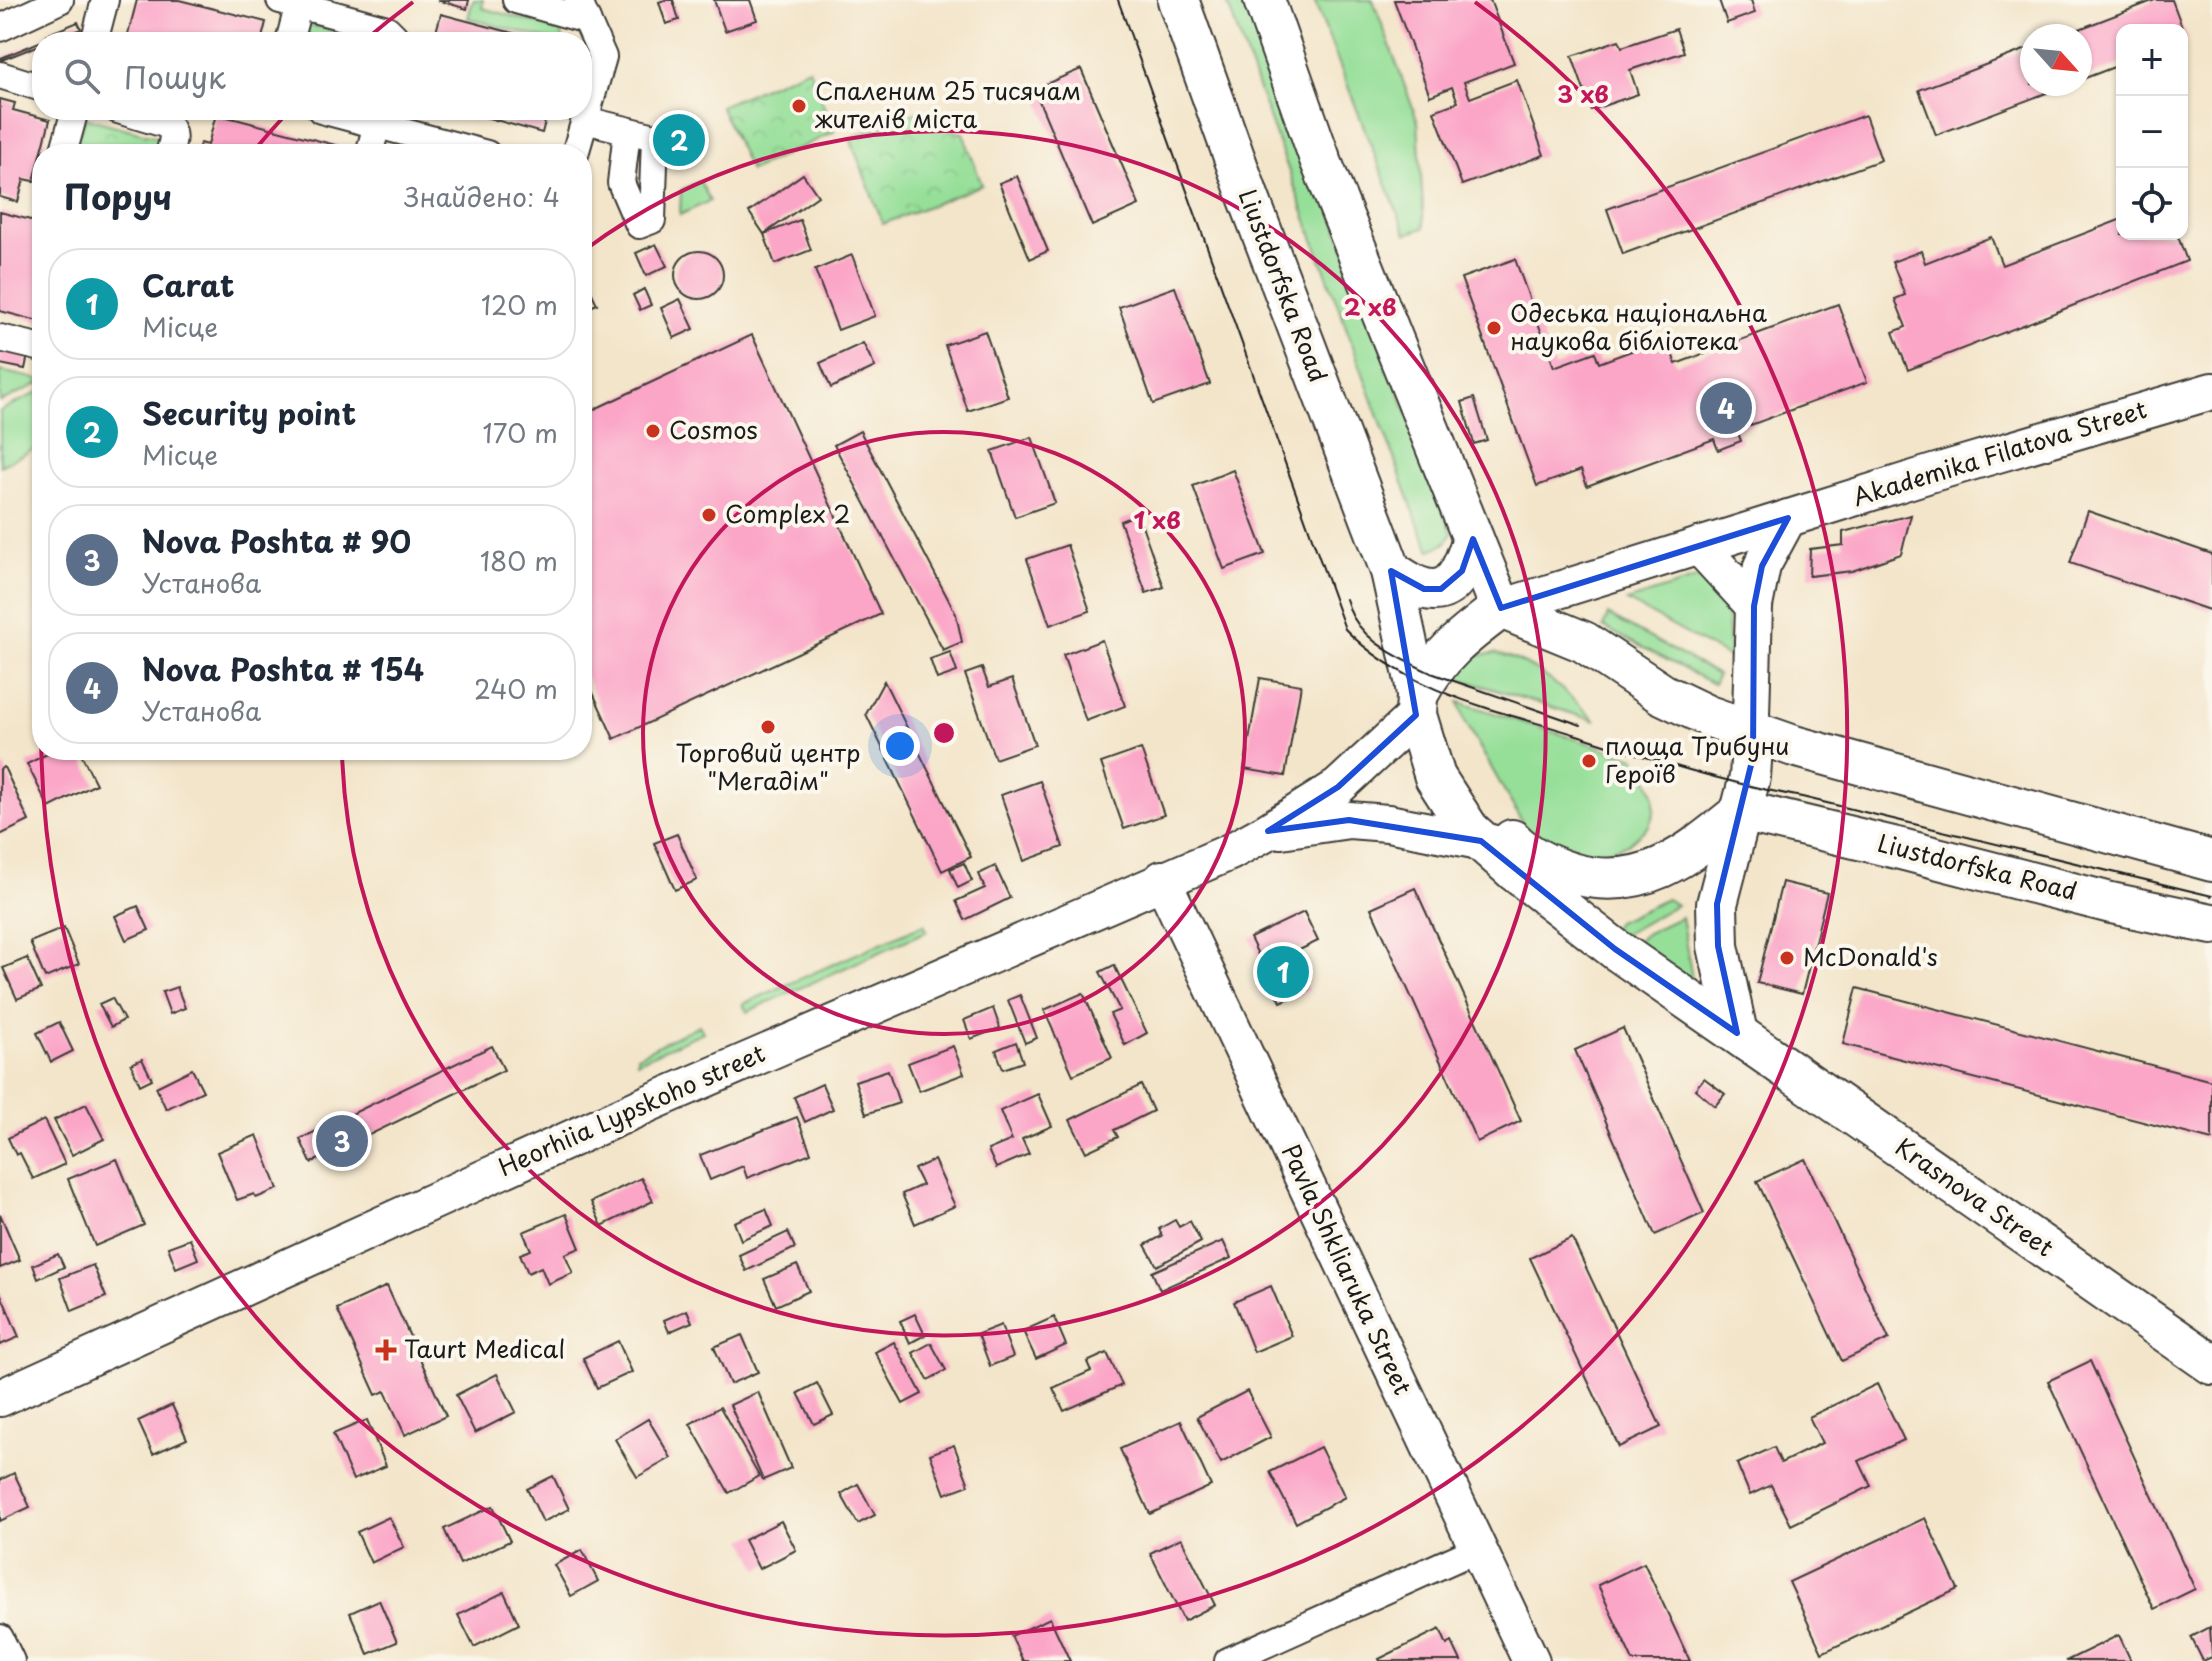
<!DOCTYPE html>
<html lang="uk">
<meta charset="utf-8">
<style>
:root{--surface:#fff;--page:#f6f6f7;--text:#1f2937;--muted:#747a83;--line:#e0e1e3;--accent:#b45309}
body{margin:0;font-family:"Playpen Sans",sans-serif;background:var(--page);color:var(--text)}
.controls{position:absolute;right:24px;top:24px;display:grid;overflow:hidden;border-radius:16px;box-shadow:0 2px 6px #0004}
.controls button{width:72px;height:72px;display:grid;place-items:center;padding:0;border:0;border-bottom:2px solid var(--line);background:var(--surface);color:var(--text);font:40px sans-serif}
.compass{position:absolute;left:2020px;top:24px;width:72px;height:72px;border-radius:50%;background:var(--surface);box-shadow:0 2px 6px #0004;rotate:117deg}
.you{position:absolute;left:900px;top:746px;width:28px;height:28px;margin:-20px;border:6px solid #fff;border-radius:50%;background:#1a73e8;box-shadow:0 0 0 12px #1a73e833}
.badge{display:grid;place-items:center;width:52px;height:52px;border-radius:50%;background:var(--accent);color:#fff;font-size:26px;font-weight:700}
.pin{position:absolute;translate:-50% -50%;border:4px solid #fff;box-shadow:0 2px 8px #0006}
.list{margin:0;padding:0;list-style:none}
h2{display:flex;justify-content:space-between;align-items:center;height:104px;margin:0;padding:0 32px;font-size:34px}
h2 small{font-size:26px;font-weight:400;color:var(--muted)}
.list li{display:grid;grid-template-columns:52px 1fr auto;gap:24px;align-items:center;box-sizing:border-box;height:112px;margin:0 16px 16px;padding:0 16px;border:2px solid var(--line);border-radius:32px}
.list b{display:block;font-size:30px;white-space:nowrap}
.list p{margin:0;font-size:26px;white-space:nowrap;color:var(--muted)}
.list em{font-size:26px;font-style:normal;color:var(--muted)}
.icon{flex:none;width:44px;height:44px;fill:none;stroke:currentColor;stroke-width:2;stroke-linecap:round;stroke-linejoin:round}
.map{position:relative;flex:none;width:2212px;height:1661px;overflow:hidden}
.search{position:absolute;background:var(--surface);box-shadow:0 2px 6px #0004;left:32px;top:32px;width:560px;height:88px;display:flex;align-items:center;gap:20px;box-sizing:border-box;padding:0 28px;border-radius:32px;color:var(--muted);font-size:30px}
.panel{position:absolute;background:var(--surface);box-shadow:0 2px 6px #0004;left:32px;top:144px;width:560px;height:616px;border-radius:32px}
.map>svg:first-child{display:block}
.green{fill:#96df99;stroke:#597e5a;stroke-width:2}
.park{fill:url(#park-crowns);stroke:#597e5a;stroke-width:2}
.building{fill:#fba6c7}
.lines{fill:none;stroke-linecap:round;stroke-linejoin:round}
.street-casing{stroke:#3c3a36;stroke-width:30}
.secondary-casing{stroke:#3c3a36;stroke-width:40}
.primary-casing{stroke:#3c3a36;stroke-width:44}
.street{stroke:#fff;stroke-width:26}
.secondary{stroke:#fff;stroke-width:36}
.primary{stroke:#fff;stroke-width:40}
.tram{stroke:#1c1c1c;stroke-width:2}
.marked{fill:none;stroke:#1d4ed8;stroke-width:6;stroke-linejoin:round}
.ring{fill:none;stroke:#c2185b;stroke-width:4}
.poi-dot{fill:#c8321e;stroke:#fbf7ec;stroke-width:3}
.labels{text-anchor:middle;stroke-width:8;stroke-linejoin:round;paint-order:stroke}
.poi-label{font-size:24px;fill:#1c1c1c;stroke:#fbf7ec;text-anchor:start}
.street-label{font-size:24px;fill:#1c1c1c;stroke:#fbf7ec}
.centre{fill:#c2185b;stroke:#fbf7ec;stroke-width:4}
.ring-label{font-size:24px;text-anchor:middle;font-weight:bold;fill:#c2185b;stroke:#fbf7ec;stroke-width:8;stroke-linejoin:round;paint-order:stroke}
</style>
<div class="map">
<svg width="2212" height="1661" viewBox="0 0 2212 1661">
<defs>
<pattern id="park-crowns" width="20" height="18" patternUnits="userSpaceOnUse" patternTransform="scale(2)"><rect width="20" height="18" fill="#96df99"/><path d="M2 6a3 3 0 1 1 6 0M12 15a3 3 0 1 1 6 0" fill="none" stroke="#81bf83"/></pattern>
</defs>
<rect width="100%" height="100%" fill="#fbf7ec"/>
<filter id="ink" filterUnits="userSpaceOnUse"><feTurbulence type="fractalNoise" baseFrequency=".0125" numOctaves="2"/><feDisplacementMap in="SourceGraphic" scale="16" xChannelSelector="R" yChannelSelector="G"/><feConvolveMatrix kernelMatrix="1 2 1 2 8 2 1 2 1" color-interpolation-filters="sRGB"/></filter>
<filter id="wash" filterUnits="userSpaceOnUse"><feTurbulence type="fractalNoise" baseFrequency=".006" numOctaves="4" result="noise"/><feDisplacementMap in="SourceGraphic" scale="32" xChannelSelector="R" yChannelSelector="G"/><feGaussianBlur stdDeviation="1.8" result="paint"/><feColorMatrix in="noise" values="0 0 0 0 0 0 0 0 0 0 0 0 0 0 0 0 0 1.4 0 .05"/><feComposite in="paint" operator="in"/></filter>
<g filter="url(#wash)">
<rect width="100%" height="100%" fill="#f3e5ca"/>
<g class="green">
<polygon points="473,0 483,0 482,8 559,29 565,42 558,42 468,18"/>
<path d="M1226 0H1252L1452 533C1447 544 1442 546 1430 550L1420 529Z"/>
<polygon points="1314,0 1373,0 1418,122 1424,228 1406,234"/>
<polygon points="700,181 710,201 680,215 681,190"/>
<polygon points="0,371 42,380 42,382 0,402"/>
<polygon points="42,390 42,445 0,466 0,411"/>
<polygon points="1705,576 1724,586 1730,658 1627,601"/>
<polygon points="1608,615 1718,675 1713,684 1603,627"/>
<path d="M1496 653C1537 663 1566 692 1596 721L1457 678C1466 655 1473 656 1496 653Z"/>
<polygon points="1459,702 1635,758 1647,777 1654,794 1654,812 1649,826 1628,844 1610,850 1592,855 1564,852 1527,831 1465,721"/>
<polygon points="1667,899 1676,905 1614,940 1611,930 1615,923"/>
<polygon points="1681,917 1692,978 1691,984 1626,950 1647,933"/>
<polygon points="924,924 927,931 747,1012 743,1004"/>
<polygon points="699,1025 703,1032 637,1062 637,1056"/>
</g>
<g class="park">
<polygon points="312,25 374,42 298,42 306,27"/>
<polygon points="809,68 834,132 750,171 720,106"/>
<polygon points="922,110 948,121 956,132 963,133 982,185 883,224 850,138"/>
<polygon points="86,118 162,138 164,154 70,154"/>
</g>
<g id="blocks">
<g class="building">
<polygon points="137,0 179,0 266,22 261,42 126,42"/>
<polygon points="437,0 469,0 467,9"/>
<polygon points="665,0 673,0 679,20 666,24 659,2"/>
<polygon points="714,0 750,0 757,20 725,31"/>
<polygon points="1394,0 1490,0 1514,63 1464,82 1470,98 1517,80 1544,155 1462,185 1434,111 1458,102 1452,87 1430,96"/>
<polygon points="1719,0 1751,0 1755,13 1727,23"/>
<polygon points="2155,0 2172,0 2187,40 2182,42 2182,30 2122,30 2122,64 2080,80 2080,36 2061,36"/>
<polygon points="441,14 543,41 543,42 426,42 427,37 434,39"/>
<polygon points="78,22 81,29 49,42 46,35"/>
<polygon points="1676,29 1684,52 1630,70 1638,94 1591,110 1572,56 1619,40 1622,47"/>
<polygon points="39,42 40,45 2,60 1,58"/>
<polygon points="2032,47 2032,84 2070,84 1936,135 1919,90"/>
<polygon points="1081,69 1139,205 1092,226 1034,89"/>
<polygon points="0,99 15,103 13,110 50,120 34,181 24,179 18,202 0,197"/>
<polygon points="460,110 548,110 542,133"/>
<polygon points="216,114 339,146 337,154 197,154 200,143 208,145"/>
<polygon points="1865,115 1881,160 1623,254 1607,209"/>
<polygon points="803,174 818,196 764,234 749,212"/>
<polygon points="1017,176 1048,251 1030,259 999,183"/>
<polygon points="0,212 42,223 42,322 0,311"/>
<polygon points="2122,219 2122,234 2177,234 2187,261 1908,370 1893,332 1906,327 1895,299 1905,295 1892,262 1921,251 1925,263 1991,237 2002,265"/>
<polygon points="800,220 811,250 775,264 764,234"/>
<polygon points="656,244 667,266 646,276 636,253"/>
<circle cx="699" cy="275" r="24"/>
<polygon points="852,255 875,316 838,330 815,270"/>
<polygon points="1515,259 1554,367 1595,352 1599,363 1666,338 1676,364 1838,304 1867,382 1737,430 1741,441 1718,450 1714,439 1587,486 1581,470 1537,486 1461,278"/>
<polygon points="582,272 597,304 582,311"/>
<polygon points="1175,287 1210,384 1153,404 1119,307"/>
<polygon points="644,289 651,305 640,310 633,295"/>
<polygon points="680,299 694,329 674,338 661,308"/>
<polygon points="985,331 1008,397 968,411 945,345"/>
<polygon points="752,335 881,614 614,739 582,669 582,415"/>
<polygon points="863,343 875,367 831,388 820,363"/>
<polygon points="0,349 28,355 25,369 0,364"/>
<polygon points="1474,398 1487,440 1474,444 1462,402"/>
<polygon points="860,431 956,614 962,642 943,650 834,445"/>
<polygon points="1032,437 1055,503 1015,517 992,451"/>
<polygon points="1233,470 1265,554 1224,569 1193,486"/>
<polygon points="2088,511 2212,554 2212,611 2070,563"/>
<polygon points="1138,514 1164,587 1146,593 1120,521"/>
<polygon points="1911,515 1901,554 1852,571 1809,576 1810,549 1843,545 1843,532"/>
<polygon points="1067,545 1090,611 1050,625 1027,559"/>
<polygon points="1102,640 1125,706 1086,721 1063,655"/>
<polygon points="950,652 957,672 937,679 930,659"/>
<polygon points="982,668 989,687 1012,679 1035,745 995,759 965,674"/>
<polygon points="1260,678 1301,685 1285,776 1244,769"/>
<polygon points="884,681 971,857 942,871 866,714"/>
<polygon points="1141,749 1164,815 1124,829 1101,763"/>
<polygon points="55,750 79,750 96,784 49,808 27,764"/>
<polygon points="4,767 29,821 0,835 0,769"/>
<polygon points="1040,781 1063,847 1024,861 1001,795"/>
<polygon points="677,834 697,880 675,890 654,843"/>
<polygon points="964,863 972,881 958,888 950,869"/>
<polygon points="995,866 1010,898 965,920 956,901 985,888 979,874"/>
<polygon points="1782,882 1827,893 1802,994 1757,983"/>
<polygon points="1415,888 1521,1121 1477,1142 1371,908"/>
<polygon points="138,906 149,930 126,940 115,916"/>
<polygon points="1304,912 1318,941 1291,954 1308,990 1281,1002 1250,938"/>
<polygon points="64,928 79,964 45,978 30,942"/>
<polygon points="27,958 41,989 17,999 3,968"/>
<polygon points="1114,965 1147,1033 1125,1045 1110,1014 1120,1010 1100,972"/>
<polygon points="177,987 185,1008 170,1014 162,992"/>
<polygon points="1857,988 2212,1081 2212,1140 1843,1044"/>
<polygon points="1083,993 1112,1058 1073,1075 1044,1010"/>
<polygon points="1020,995 1037,1038 1025,1043 1008,1000"/>
<polygon points="112,998 124,1020 111,1027 99,1004"/>
<polygon points="993,1008 1000,1028 971,1039 964,1020"/>
<polygon points="59,1022 73,1051 51,1062 37,1033"/>
<polygon points="1623,1028 1704,1213 1655,1235 1575,1050"/>
<polygon points="1016,1042 1023,1062 1003,1069 996,1050"/>
<polygon points="492,1046 504,1070 311,1163 300,1139"/>
<polygon points="953,1046 964,1074 919,1091 908,1063"/>
<polygon points="142,1059 152,1079 140,1085 131,1064"/>
<polygon points="192,1069 203,1091 166,1109 156,1087"/>
<polygon points="888,1070 899,1103 866,1114 855,1081"/>
<polygon points="1704,1078 1725,1094 1715,1106 1695,1089"/>
<polygon points="822,1084 833,1109 805,1122 794,1097"/>
<polygon points="1141,1085 1153,1111 1114,1130 1118,1137 1086,1152 1070,1120"/>
<polygon points="1038,1094 1052,1126 1022,1139 1029,1154 996,1168 988,1150 1012,1140 1000,1111"/>
<polygon points="86,1104 104,1139 72,1155 54,1120"/>
<polygon points="797,1117 811,1153 747,1178 743,1166 710,1180 700,1155"/>
<polygon points="44,1120 65,1164 33,1179 20,1153 16,1155 8,1138"/>
<polygon points="257,1135 278,1189 256,1198 254,1194 237,1200 217,1152"/>
<polygon points="117,1159 144,1225 95,1246 68,1179"/>
<polygon points="1805,1159 1889,1339 1842,1361 1757,1181"/>
<polygon points="934,1160 955,1206 915,1224 902,1194 922,1185 914,1169"/>
<polygon points="641,1178 653,1201 602,1226 591,1202"/>
<polygon points="766,1209 773,1226 741,1240 734,1222"/>
<polygon points="0,1214 20,1260 0,1268"/>
<polygon points="566,1214 580,1248 565,1254 573,1273 548,1284 541,1267 528,1273 520,1254 531,1250 523,1232"/>
<polygon points="1175,1220 1179,1227 1190,1221 1201,1242 1157,1266 1145,1245 1162,1236 1159,1229"/>
<polygon points="788,1232 795,1248 746,1271 739,1255"/>
<polygon points="1572,1238 1661,1427 1619,1447 1530,1258"/>
<polygon points="190,1239 198,1259 176,1268 168,1247"/>
<polygon points="1223,1241 1231,1258 1160,1290 1152,1272"/>
<polygon points="58,1254 64,1267 38,1279 33,1265"/>
<polygon points="93,1265 106,1297 72,1311 60,1278"/>
<polygon points="797,1265 809,1291 776,1306 764,1279"/>
<polygon points="387,1286 446,1416 405,1435 385,1391 376,1395 337,1309"/>
<polygon points="1271,1286 1292,1336 1254,1352 1234,1302"/>
<polygon points="0,1292 19,1337 0,1345"/>
<polygon points="687,1310 692,1322 669,1332 664,1320"/>
<polygon points="915,1314 925,1335 910,1343 900,1321"/>
<polygon points="1054,1317 1066,1345 1036,1359 1023,1331"/>
<polygon points="1001,1325 1013,1357 990,1366 978,1334"/>
<polygon points="742,1335 758,1372 730,1384 714,1347"/>
<polygon points="618,1341 632,1372 597,1388 583,1358"/>
<polygon points="894,1342 922,1394 903,1404 875,1352"/>
<polygon points="931,1343 946,1370 928,1380 913,1353"/>
<polygon points="1107,1353 1122,1385 1064,1411 1053,1388 1091,1371 1087,1362"/>
<polygon points="2090,1361 2195,1589 2154,1609 2048,1381"/>
<polygon points="497,1374 516,1412 475,1433 456,1395"/>
<polygon points="817,1383 833,1415 814,1424 798,1393"/>
<polygon points="1877,1384 1904,1440 1859,1461 1871,1486 1791,1525 1771,1485 1750,1495 1737,1464 1774,1447 1781,1463 1822,1443 1809,1417"/>
<polygon points="1247,1391 1271,1437 1221,1463 1197,1417"/>
<polygon points="758,1392 791,1468 763,1480 730,1405"/>
<polygon points="172,1405 187,1439 153,1454 138,1421"/>
<polygon points="720,1407 759,1476 729,1493 690,1424"/>
<polygon points="648,1419 671,1458 637,1477 615,1439"/>
<polygon points="367,1420 386,1466 353,1480 333,1434"/>
<polygon points="1181,1421 1211,1486 1150,1514 1120,1449"/>
<polygon points="954,1445 969,1485 945,1494 930,1454"/>
<polygon points="1320,1447 1345,1497 1296,1523 1270,1472"/>
<polygon points="14,1473 30,1507 0,1521 0,1480"/>
<polygon points="553,1476 569,1509 543,1522 527,1489"/>
<polygon points="858,1484 875,1515 858,1524 841,1494"/>
<polygon points="493,1506 510,1541 460,1564 444,1529"/>
<polygon points="389,1517 404,1547 371,1563 357,1532"/>
<polygon points="1925,1518 1958,1589 1822,1653 1789,1582"/>
<polygon points="781,1521 796,1550 759,1569 744,1540"/>
<polygon points="1181,1538 1215,1605 1184,1621 1150,1553"/>
<polygon points="582,1550 598,1581 571,1596 554,1565"/>
<polygon points="1644,1563 1690,1661 1633,1661 1598,1585"/>
<polygon points="504,1592 519,1624 474,1647 458,1615"/>
<polygon points="379,1600 397,1642 368,1654 350,1613"/>
<polygon points="1050,1618 1070,1661 1023,1661 1011,1636"/>
<polygon points="2210,1627 2212,1657 2203,1661 2191,1637"/>
<polygon points="1440,1629 1447,1645 1452,1642 1461,1661 1380,1661 1379,1659"/>
<polygon points="2119,1635 2131,1661 2066,1661"/>
</g>
</g>
</g>
<g filter="url(#ink)">
<use href="#blocks" fill-opacity="0" stroke="#3c3a36" stroke-width="2"/>
<g class="lines">
<defs>
<g id="street">
<polyline points="280,0 387,29 394,36 397,42"/>
<polyline points="516,0 587,20"/>
<polyline points="0,28 60,0"/>
<polyline points="94,42 105,0"/>
<polyline points="289,42 300,0"/>
<polyline points="0,75 42,88"/>
<path d="M118 110 168 125C176 135 172 143 169 154"/>
<polyline points="321,110 487,154"/>
<polyline points="585,120 655,137 677,131"/>
<polyline points="627,131 621,183 639,225 652,220 655,137"/>
<polyline points="63,154 75,110"/>
<polyline points="369,154 381,110"/>
<polyline points="575,154 603,57 578,0"/>
<polyline points="0,338 42,348"/>
<polyline points="0,1638 11,1661"/>
<polyline points="1228,1661 1477,1549"/>
</g>
<g id="secondary">
<polyline points="1699,546 1754,606"/>
<polyline points="1501,608 1933,473 2212,391"/>
<polyline points="1753,730 1751,715 1754,606 1762,566 1788,518"/>
<polyline points="1281,830 1349,820 1388,823 1495,844"/>
<polyline points="1162,879 1531,1661"/>
<polyline points="0,1398 652,1102 1230,852 1268,831 1338,787 1416,715"/>
</g>
<g id="primary">
<polyline points="1178,0 1248,196 1391,571 1415,680 1417,696 1416,715 1435,777 1469,830 1516,872 1615,949 2212,1364"/>
<polyline points="1264,0 1320,159 1501,608"/>
<path d="M1391 571C1401 577 1414 587 1425 589 1457 596 1465 561 1473 539"/>
<polyline points="1501,608 1584,642 1662,694 1708,716 1794,746 2212,861"/>
<path d="M1417 696C1438 655 1465 635 1501 608"/>
<polyline points="1742,811 1905,850 2111,903 2212,924"/>
<path d="M1512 840C1528 857 1549 866 1571 873 1643 894 1689 854 1742 811"/>
<polyline points="1737,1033 1718,946 1717,904 1750,777 1753,730"/>
</g>
</defs>
<use href="#street" class="street-casing"/>
<use href="#secondary" class="secondary-casing"/>
<use href="#primary" class="primary-casing"/>
<use href="#street" class="street"/>
<use href="#secondary" class="secondary"/>
<use href="#primary" class="primary"/>
<g class="tram">
<path d="M1118 0 1345 629C1406 692 1496 710 1577 735 1651 759 1725 783 1802 797L2212 896"/>
<path d="M1346 599C1348 604 1350 612 1353 617 1369 645 1403 660 1431 673L1581 725"/>
</g>
</g>
</g>
<path class="marked" d="M1788 518 1762 566 1754 606 1753 757 1717 904 1718 946 1737 1033 1615 949 1481 841 1349 820 1268 831 1338 787 1416 715 1391 571 1424 589H1441L1462 571 1473 539 1501 608Z"/>
<g class="ring">
<circle cx="944" cy="733" r="301"/>
<path d="M586 249A602 602 0 1 1 342 754"/>
<path d="M252 153A903 903 0 0 1 289 111M364 41A903 903 0 0 1 413 2M1475 2A903 903 0 1 1 42 694"/>
</g>
<g class="poi-dot">
<circle cx="799" cy="106" r="8"/>
<circle cx="1494" cy="328" r="8"/>
<circle cx="653" cy="431" r="8"/>
<circle cx="709" cy="515" r="8"/>
<circle cx="768" cy="727" r="8"/>
<circle cx="1589" cy="761" r="8"/>
<circle cx="1787" cy="958" r="8"/>
<path d="M382 1338h8v8h8v8h-8v8h-8v-8h-8v-8h8z"/>
</g>
<g class="labels">
<g class="poi-label">
<text x="815" y="100">Спаленим 25 тисячам<tspan x="815" dy="28">жителів міста</tspan></text>
<text x="1510" y="322">Одеська національна<tspan x="1510" dy="28">наукова бібліотека</tspan></text>
<text x="669" y="439">Cosmos</text>
<text x="725" y="523">Complex 2</text>
<text x="1605" y="755">площа Трибуни<tspan x="1605" dy="28">Героїв</tspan></text>
<text x="768" y="762" text-anchor="middle">Торговий центр<tspan x="768" dy="28">"Мегадім"</tspan></text>
<text x="1803" y="966">McDonald's</text>
<text x="404" y="1358">Taurt Medical</text>
</g>
<g class="street-label">
<text transform="translate(1282 286) rotate(69)" y="8">Liustdorfska Road</text>
<text transform="translate(2000 454) rotate(-17)" y="8">Akademika Filatova Street</text>
<text transform="translate(1977 868) rotate(14)" y="8">Liustdorfska Road</text>
<text transform="translate(632 1111) rotate(-24)" y="8">Heorhiia Lypskoho street</text>
<text transform="translate(1974 1198) rotate(35)" y="8">Krasnova Street</text>
<text transform="translate(1346 1270) rotate(65)" y="8">Pavla Shkliaruka Street</text>
</g>
</g>
<circle cx="944" cy="733" r="12" class="centre"/>
<g class="ring-label">
<text x="1583" y="103">3 хв</text>
<text x="1370" y="316">2 хв</text>
<text x="1157" y="529">1 хв</text>
</g>
</svg>
<div class="controls">
<button>+</button>
<button>−</button>
<button><svg class="icon" aria-label="locate" viewBox="0 0 24 24"><circle cx="12" cy="12" r="6"/><path d="M12 2v4M12 18v4M2 12h4M18 12h4"/></svg></button>
</div>
<svg class="compass" viewBox="-18 -18 36 36"><path d="M0-13l5 13h-10z" fill="#e53935"/><path d="M0 13l5-13h-10z" fill="#747a83"/></svg>
<div class="you"></div>
<div class="pin badge" style="left:1283px;top:972px;background:#0f9aa8">1</div>
<div class="pin badge" style="left:679px;top:140px;background:#0f9aa8">2</div>
<div class="pin badge" style="left:342px;top:1141px;background:#5c6f8a">3</div>
<div class="pin badge" style="left:1726px;top:408px;background:#5c6f8a">4</div>
<div class="search"><svg class="icon" aria-label="search" viewBox="0 0 24 24"><circle cx="10" cy="10" r="6"/><path d="M15 15l6 6"/></svg>Пошук</div>
<section class="panel">
<h2>Поруч<small>Знайдено: 4</small></h2>
<ul class="list">
<li><span class="badge" style="background:#0f9aa8">1</span><div><b>Carat</b><p>Місце</p></div><em>120 m</em></li>
<li><span class="badge" style="background:#0f9aa8">2</span><div><b>Security point</b><p>Місце</p></div><em>170 m</em></li>
<li><span class="badge" style="background:#5c6f8a">3</span><div><b>Nova Poshta # 90</b><p>Установа</p></div><em>180 m</em></li>
<li><span class="badge" style="background:#5c6f8a">4</span><div><b>Nova Poshta # 154</b><p>Установа</p></div><em>240 m</em></li>
</ul>
</section>
</div>
